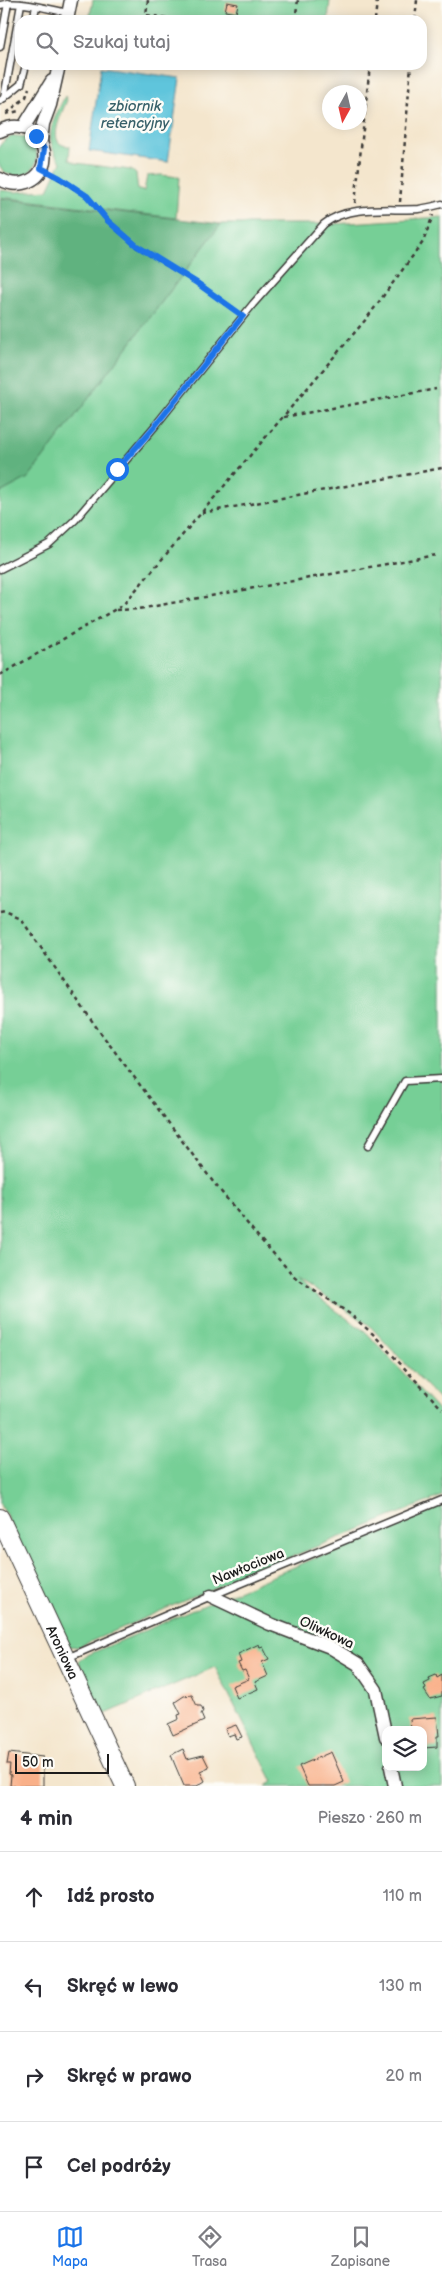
<!DOCTYPE html>
<html lang="pl">
<meta charset="utf-8">
<style>
:root{--surface:#fff;--page:#f7f7f7;--text:#2b2b33;--muted:#7c7c81;--line:#e1e1e2;--accent:#1a73e8}
body{margin:0;font-family:"Balsamiq Sans",sans-serif;background:var(--page);color:var(--text)}
.controls{position:absolute;right:15px;bottom:15px;display:grid;overflow:hidden;border-radius:10px;box-shadow:0 2px 12px #0003}
.controls button{width:45px;height:45px;display:grid;place-items:center;padding:0;border:0;border-bottom:1px solid var(--line);background:var(--surface);color:var(--text);font:25px sans-serif}
.compass{position:absolute;left:322px;top:85px;width:45px;height:45px;border-radius:50%;background:var(--surface);box-shadow:0 2px 12px #0003;rotate:188deg}
.scale{position:absolute;left:15px;bottom:12px;width:94px;box-sizing:border-box;padding-left:5px;border:2px solid #1c1c1c;border-top:0;font-size:14px;line-height:18px;white-space:nowrap;color:#1c1c1c;-webkit-text-stroke:4px #fdfcf7;paint-order:stroke}
.stop{position:absolute;width:15px;height:15px;margin:-11px;border:4px solid #1a73e8;border-radius:50%;background:#fff}
.stop.end{background:#1a73e8;border-color:#fff;box-shadow:0 1px 5px #0008}
.list{margin:0;padding:0;list-style:none}
h2{display:flex;justify-content:space-between;align-items:center;height:65px;margin:0;padding:0 20px;font-size:21px}
h2 small{font-size:16px;font-weight:400;color:var(--muted)}
.list li{display:grid;grid-template-columns:32px 1fr auto;gap:15px;align-items:center;box-sizing:border-box;height:90px;padding:0 20px;border-top:1px solid var(--line)}
.list b{display:block;font-size:19px;white-space:nowrap}
.list em{font-size:16px;font-style:normal;color:var(--muted)}
.icon{flex:none;width:28px;height:28px;fill:none;stroke:currentColor;stroke-width:2;stroke-linecap:round;stroke-linejoin:round}
.map{position:relative;flex:none;width:442px;height:1786px;overflow:hidden}
.search{position:absolute;background:var(--surface);box-shadow:0 2px 12px #0003;left:15px;right:15px;top:15px;height:55px;display:flex;align-items:center;gap:12px;box-sizing:border-box;padding:0 18px;border-radius:15px;color:var(--muted);font-size:19px}
.sheet{height:425px;background:var(--surface)}
nav{display:flex;justify-content:space-around;align-items:center;box-sizing:border-box;height:70px;border-top:1px solid var(--line);background:var(--surface);font-size:14px;color:var(--muted)}
nav a{display:grid;justify-items:center;gap:2px}
nav .on{color:var(--accent)}
.map>svg:first-child{display:block}
.green{fill:#76cf96;stroke:#497659;fill-rule:evenodd}
.forest{fill:#60b27f;stroke:#3e674e}
.water{fill:#5fc5dc;stroke:#3e707c}
.building{fill:#f9b089}
.lines{fill:none;stroke-linecap:round;stroke-linejoin:round}
.lane-casing{stroke:#3c3a37;stroke-width:9}
.street-casing{stroke:#3c3a37;stroke-width:15}
.secondary-casing{stroke:#3c3a37;stroke-width:20}
.path{stroke:#3c3a37;stroke-width:2.5;stroke-dasharray:4 4;stroke-linecap:butt}
.lane{stroke:#fff;stroke-width:6}
.street{stroke:#fff;stroke-width:12}
.secondary{stroke:#fff;stroke-width:18}
.route{stroke:#1a73e8;stroke-width:6}
.labels{text-anchor:middle;stroke-width:5;stroke-linejoin:round;paint-order:stroke}
.street-label{font-size:14px;fill:#1c1c1c;stroke:#fdfcf7}
.water-label{font-size:15px;font-style:italic;fill:#376069;stroke:#fdfcf7}
</style>
<div class="map">
<svg width="442" height="1786" viewBox="0 0 442 1786">
<rect width="100%" height="100%" fill="#fdfcf7"/>
<filter id="ink" filterUnits="userSpaceOnUse"><feTurbulence type="fractalNoise" baseFrequency=".02" numOctaves="2"/><feDisplacementMap in="SourceGraphic" scale="10" xChannelSelector="R" yChannelSelector="G"/><feConvolveMatrix kernelMatrix="1 2 1 2 8 2 1 2 1" color-interpolation-filters="sRGB"/></filter>
<filter id="wash" filterUnits="userSpaceOnUse"><feTurbulence type="fractalNoise" baseFrequency=".0096" numOctaves="4" result="noise"/><feDisplacementMap in="SourceGraphic" scale="20" xChannelSelector="R" yChannelSelector="G"/><feGaussianBlur stdDeviation="1.12" result="paint"/><feColorMatrix in="noise" values="0 0 0 0 0 0 0 0 0 0 0 0 0 0 0 0 0 1.4 0 .05"/><feComposite in="paint" operator="in"/></filter>
<g filter="url(#wash)">
<rect width="100%" height="100%" fill="#f4e6cd"/>
<g class="green">
<polygon points="93,0 330,0 328,20 89,20"/>
<path d="M65 96 67 100C62 113 44 147 70 146L69 159 76 163 131 170 136 174 138 190 144 191 147 176 161 175 179 177 176 218 0 197V190L15 192 48 190 61 162C41 138 54 119 65 96Z"/>
<circle cx="17" cy="156" r="20"/>
<polygon points="442,217 442,1403 368,1324 297,1279 309,1291 366,1332 442,1415 442,1496 204,1592 78,1647 67,1646 0,1502 0,493 28,478 221,224 333,224"/>
<path d="M442 1504V1786H266L273 1782 215 1667 101 1716 79 1662 85 1656ZM386 1730H423V1767H386Z"/>
</g>
<polygon class="forest" points="0,198 221,224 28,478 0,493"/>
<polygon class="water" points="101,67 180,78 168,162 89,151"/>
<g id="blocks">
<g class="building">
<polygon points="227,2 238,4 236,13 225,11"/>
<polygon points="259,1644 260,1648 263,1647 269,1659 262,1662 268,1676 255,1682 258,1689 237,1698 232,1686 249,1679 245,1670 242,1671 238,1663 241,1662 238,1654"/>
<polygon points="436,1675 437,1678 442,1675 442,1696 430,1699 424,1690 426,1689 424,1684 430,1681 429,1678"/>
<polygon points="192,1695 197,1706 201,1706 203,1711 201,1714 204,1721 173,1735 168,1724 179,1719 178,1715 181,1714 175,1702 184,1696"/>
<polygon points="437,1717 439,1736 437,1736 437,1747 423,1748 423,1730 411,1730 410,1719"/>
<polygon points="236,1725 242,1737 236,1739 234,1734 228,1736 225,1729"/>
<polygon points="183,1749 187,1759 203,1755 209,1767 200,1771 205,1781 197,1786 184,1786 175,1765 171,1755"/>
<polygon points="331,1752 344,1782 335,1786 308,1786 299,1766"/>
<polygon points="9,1753 43,1757 43,1786 10,1786 11,1775 9,1774 10,1764 7,1764"/>
</g>
</g>
</g>
<g filter="url(#ink)">
<use href="#blocks" fill-opacity="0" stroke="#3c3a37" stroke-width="1"/>
<g class="lines">
<defs>
<g id="lane">
<path d="M0 5C21 0 47 9 68 13"/>
<polyline points="33,20 36,7"/>
<polyline points="0,47 8,3"/>
<polyline points="4,98 21,4"/>
<polyline points="0,101 21,84 26,65"/>
<path d="M0 569 49 544 75 520 155 426 253 304 324 224C349 204 389 211 419 209 427 208 434 206 442 204"/>
<polyline points="368,1146 405,1081 442,1079"/>
<polyline points="67,1658 211,1596 442,1500"/>
</g>
<g id="street">
<polyline points="67,20 71,0"/>
<polyline points="23,128 52,81"/>
<path d="M0 131C42 110 63 174 23 183 15 185 7 183 0 179"/>
<polyline points="41,142 43,124 50,105 59,65"/>
<polyline points="211,1596 270,1624 330,1647 358,1664 376,1690 386,1737"/>
<polyline points="391,1767 395,1786"/>
</g>
<g id="secondary">
<path id="s1" d="M0 1518 125 1786"/>
</g>
</defs>
<use href="#lane" class="lane-casing"/>
<use href="#street" class="street-casing"/>
<use href="#secondary" class="secondary-casing"/>
<g class="path">
<polyline points="148,0 146,15 181,20"/>
<polyline points="45,20 48,20"/>
<polyline points="295,20 298,0"/>
<polyline points="375,20 377,0"/>
<polyline points="415,20 417,0"/>
<polyline points="7,113 26,97 29,88"/>
<polyline points="6,114 19,111"/>
<polyline points="51,174 87,196 108,221 137,247 197,283 236,311"/>
<polyline points="400,202 411,65"/>
<polyline points="355,203 370,65"/>
<polyline points="284,417 436,389"/>
<polyline points="202,513 442,468"/>
<polyline points="116,610 139,609 436,555"/>
<polyline points="0,675 123,605 367,318 423,242 433,215"/>
<polyline points="0,913 5,912 21,919 97,1028 214,1183 260,1239 295,1277 350,1314 373,1334 442,1409"/>
</g>
<use href="#lane" class="lane"/>
<use href="#street" class="street"/>
<use href="#secondary" class="secondary"/>
</g>
</g>
<g class="lines" filter="url(#ink)">
<polyline class="route" points="36,136 44,149 41,168 60,178 87,196 108,221 137,246 197,283 243,316 155,426 117,469"/>
</g>
<g class="labels">
<g class="street-label">
<text transform="translate(248 1566) rotate(-22)" y="5">Nawłociowa</text>
<text transform="translate(327 1632) rotate(25)" y="5">Oliwkowa</text>
<text dy="5" stroke="none"><textPath href="#s1" startOffset="148">Aroniowa</textPath></text>
</g>
<g class="water-label">
<text x="135" y="111">zbiornik<tspan x="135" dy="17">retencyjny</tspan></text>
</g>
</g>
</svg>
<div class="controls">
<button><svg class="icon" aria-label="layers" viewBox="0 0 24 24"><path d="M12 4l9 5-9 5-9-5zM3 14l9 5 9-5"/></svg></button>
</div>
<svg class="compass" viewBox="-18 -18 36 36"><path d="M0-13l5 13h-10z" fill="#e53935"/><path d="M0 13l5-13h-10z" fill="#7c7c81"/></svg>
<div class="scale">50 m</div>
<div class="stop" style="left:117px;top:469px"></div>
<div class="stop end" style="left:36px;top:136px"></div>
<div class="search"><svg class="icon" aria-label="search" viewBox="0 0 24 24"><circle cx="10" cy="10" r="6"/><path d="M15 15l6 6"/></svg>Szukaj tutaj</div>
</div>
<section class="sheet">
<h2>4 min<small>Pieszo · 260 m</small></h2>
<ul class="list">
<li><svg class="icon" aria-label="ahead" viewBox="0 0 24 24"><path d="M12 20V5M6 11l6-6 6 6"/></svg><div><b>Idź prosto</b></div><em>110 m</em></li>
<li><svg class="icon" aria-label="left" viewBox="0 0 24 24"><path d="M17 20v-9H6M10 6l-5 5 5 5"/></svg><div><b>Skręć w lewo</b></div><em>130 m</em></li>
<li><svg class="icon" aria-label="right" viewBox="0 0 24 24"><path d="M7 20v-9h11M14 6l5 5-5 5"/></svg><div><b>Skręć w prawo</b></div><em>20 m</em></li>
<li><svg class="icon" aria-label="arrive" viewBox="0 0 24 24"><path d="M6 21V4h12l-3 4 3 4H6"/></svg><div><b>Cel podróży</b></div></li>
</ul>
</section>
<nav>
<a class="on"><svg class="icon" aria-label="map" viewBox="0 0 24 24"><path d="M3 6l6-2 6 2 6-2v14l-6 2-6-2-6 2zM9 4v14M15 6v14"/></svg>Mapa</a>
<a><svg class="icon" aria-label="directions" viewBox="0 0 24 24"><path d="M12 3l9 9-9 9-9-9zM9 14v-3h6M13 9l2 2-2 2"/></svg>Trasa</a>
<a><svg class="icon" aria-label="saved" viewBox="0 0 24 24"><path d="M7 4h10v16l-5-4-5 4z"/></svg>Zapisane</a>
</nav>
